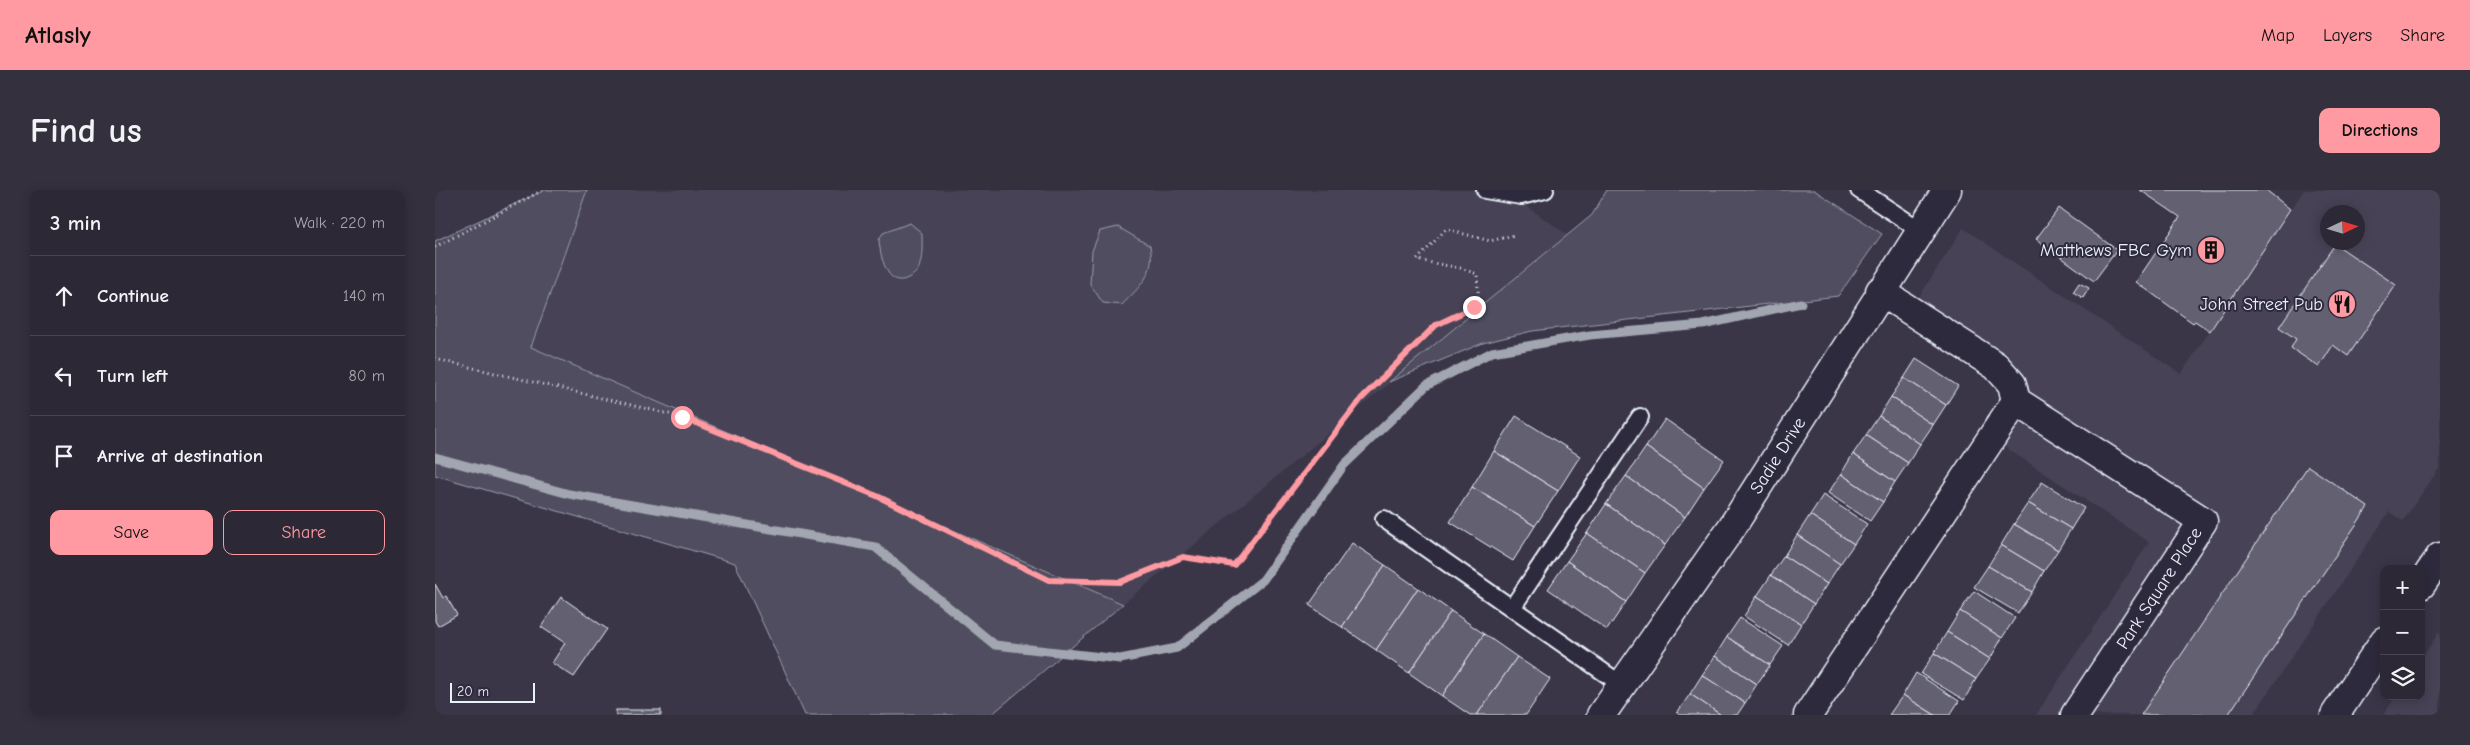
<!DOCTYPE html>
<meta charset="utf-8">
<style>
:root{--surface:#2c2836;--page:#34303e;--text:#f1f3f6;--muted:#a6a6ad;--line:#484451;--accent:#ff9aa2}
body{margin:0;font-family:"Comic Neue",sans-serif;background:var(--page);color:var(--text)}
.controls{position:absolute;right:15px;bottom:15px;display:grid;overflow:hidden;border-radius:10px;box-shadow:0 2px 12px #0003}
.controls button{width:45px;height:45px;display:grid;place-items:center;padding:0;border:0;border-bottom:1px solid var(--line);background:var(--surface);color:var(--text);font:25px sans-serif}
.compass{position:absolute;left:1885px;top:15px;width:45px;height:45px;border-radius:50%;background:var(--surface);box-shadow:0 2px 12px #0003;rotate:86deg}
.scale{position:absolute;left:15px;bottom:12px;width:85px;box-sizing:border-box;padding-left:5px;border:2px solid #e8f1f8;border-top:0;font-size:14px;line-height:18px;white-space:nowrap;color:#e8f1f8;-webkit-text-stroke:4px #2f2a3d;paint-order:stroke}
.stop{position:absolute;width:15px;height:15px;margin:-11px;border:4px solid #ff9aa2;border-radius:50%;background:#fff}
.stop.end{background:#ff9aa2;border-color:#fff;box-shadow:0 1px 5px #0008}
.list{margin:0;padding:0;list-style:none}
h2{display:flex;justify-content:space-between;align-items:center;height:65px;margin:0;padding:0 20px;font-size:21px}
h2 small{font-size:16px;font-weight:400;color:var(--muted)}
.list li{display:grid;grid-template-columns:32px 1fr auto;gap:15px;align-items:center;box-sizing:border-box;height:80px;padding:0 20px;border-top:1px solid var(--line)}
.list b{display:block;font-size:19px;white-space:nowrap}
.list em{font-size:16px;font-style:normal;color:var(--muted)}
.actions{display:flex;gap:10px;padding:15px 20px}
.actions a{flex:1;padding:11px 0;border:1px solid var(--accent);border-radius:10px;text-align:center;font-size:18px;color:var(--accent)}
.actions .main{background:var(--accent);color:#111}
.icon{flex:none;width:28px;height:28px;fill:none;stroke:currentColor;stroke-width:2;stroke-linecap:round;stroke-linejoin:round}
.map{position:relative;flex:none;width:2005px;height:525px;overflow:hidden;border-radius:10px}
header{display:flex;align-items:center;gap:30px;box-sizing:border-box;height:70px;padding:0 25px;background:var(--accent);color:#111}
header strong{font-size:24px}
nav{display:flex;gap:28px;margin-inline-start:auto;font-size:18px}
.intro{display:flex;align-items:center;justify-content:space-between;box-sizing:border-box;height:120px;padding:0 30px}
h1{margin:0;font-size:35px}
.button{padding:12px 22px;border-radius:10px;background:var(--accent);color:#111;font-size:18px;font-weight:700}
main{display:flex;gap:30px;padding:0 30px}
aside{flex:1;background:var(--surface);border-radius:10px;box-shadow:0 2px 12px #0003}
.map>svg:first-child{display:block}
.built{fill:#464354;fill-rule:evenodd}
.green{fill:#504e5f;stroke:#9ca0ac}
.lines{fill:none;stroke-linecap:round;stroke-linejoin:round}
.stream{stroke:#a2a6b1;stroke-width:9}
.building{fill:#636171;stroke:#e8f1f8}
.lane-casing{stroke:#e8f1f8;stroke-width:20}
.street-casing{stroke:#e8f1f8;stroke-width:31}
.secondary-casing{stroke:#e8f1f8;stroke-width:31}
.path{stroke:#e8f1f8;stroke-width:3;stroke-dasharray:1 4;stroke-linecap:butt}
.lane{stroke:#2f2a3d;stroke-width:16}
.street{stroke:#2f2a3d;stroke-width:28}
.secondary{stroke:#2f2a3d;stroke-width:28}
.route{stroke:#ff9aa2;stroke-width:6}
.labels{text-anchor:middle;stroke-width:4;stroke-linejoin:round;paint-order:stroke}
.poi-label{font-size:18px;fill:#e8f1f8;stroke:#2f2a3d;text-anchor:end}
.street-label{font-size:18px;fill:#e8f1f8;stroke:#2f2a3d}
</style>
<header>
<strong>Atlasly</strong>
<nav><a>Map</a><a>Layers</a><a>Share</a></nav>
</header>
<div class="intro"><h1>Find us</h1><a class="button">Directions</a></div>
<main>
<aside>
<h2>3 min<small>Walk · 220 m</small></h2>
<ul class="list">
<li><svg class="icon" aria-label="ahead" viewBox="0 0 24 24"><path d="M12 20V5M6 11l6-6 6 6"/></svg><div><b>Continue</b></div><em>140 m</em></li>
<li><svg class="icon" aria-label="left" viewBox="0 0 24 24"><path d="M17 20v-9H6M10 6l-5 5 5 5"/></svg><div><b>Turn left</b></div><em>80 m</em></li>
<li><svg class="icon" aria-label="arrive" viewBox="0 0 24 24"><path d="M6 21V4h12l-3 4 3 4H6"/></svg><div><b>Arrive at destination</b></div></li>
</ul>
<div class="actions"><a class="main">Save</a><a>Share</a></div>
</aside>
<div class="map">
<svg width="2005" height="525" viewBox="0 0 2005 525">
<rect width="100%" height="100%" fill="#3a3648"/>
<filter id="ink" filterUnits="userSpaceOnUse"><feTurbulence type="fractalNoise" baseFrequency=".02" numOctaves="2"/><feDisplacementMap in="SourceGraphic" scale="10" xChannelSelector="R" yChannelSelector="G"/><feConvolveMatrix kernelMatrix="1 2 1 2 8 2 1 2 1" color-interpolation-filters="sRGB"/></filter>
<g filter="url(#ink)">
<g class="built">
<polygon points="152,0 1068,0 1133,45 688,414 96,157"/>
<path d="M1869 0H2005V277L1968 331 1954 322 1818 525H1601L1714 352 1559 250 1587 205 1470 129 1528 38 1746 184ZM1892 22H1922V52H1892Z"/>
<polygon points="2005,441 2005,525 1948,525 1961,506 1986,506 1986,469"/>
</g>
<g class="green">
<polygon points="110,0 152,0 96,157 688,414 556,525 370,525 300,373 0,285 0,51"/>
<polygon points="1172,0 1379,0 1447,44 1403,106 1097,141 1048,153 954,192 1157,25"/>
<path d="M475 33 487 43C487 53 488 64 485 74 484 81 479 85 473 88 452 99 445 65 444 50L448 43Z"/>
<path d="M683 37 715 56C721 84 705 96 687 115L668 113 655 94 657 61 665 41Z"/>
</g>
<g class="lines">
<polyline class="stream" points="0,267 134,304 440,357 560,455 685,469 742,458 828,390 909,275 991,196 1057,162 1155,145 1268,135 1366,113"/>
</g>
<g class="building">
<polygon points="1705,0 1831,0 1855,19 1775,141 1760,131 1758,133 1701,92 1745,27"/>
<polygon points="1624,18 1682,60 1659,91 1601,49"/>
<polygon points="1900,54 1961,95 1913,166 1898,155 1884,177 1856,158 1861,149 1844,137"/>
<polygon points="1644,93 1654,98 1648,108 1638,102"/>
<polygon points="1481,169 1523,196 1511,215 1469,188"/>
<polygon points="1469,188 1511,215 1498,235 1456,207"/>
<polygon points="1456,207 1498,235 1485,254 1444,226"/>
<polygon points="1081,226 1145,266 1123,301 1059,261"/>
<polygon points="1444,226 1485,254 1473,273 1431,245"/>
<polygon points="1230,229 1289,270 1269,298 1211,257"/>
<polygon points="1431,245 1473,273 1460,292 1418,264"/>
<polygon points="1211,257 1269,298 1250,327 1191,286"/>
<polygon points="1059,261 1123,301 1100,336 1037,297"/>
<polygon points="1418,264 1460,292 1448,312 1406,284"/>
<polygon points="1873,276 1933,317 1793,525 1706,525"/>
<polygon points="1406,284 1448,312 1435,331 1393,303"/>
<polygon points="1191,286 1250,327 1230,355 1171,314"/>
<polygon points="1607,292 1649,318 1636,339 1593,313"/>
<polygon points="1037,297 1100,336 1078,371 1015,332"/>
<polygon points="1388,305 1432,334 1419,354 1375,325"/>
<polygon points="1593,313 1636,339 1623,360 1579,334"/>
<polygon points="1171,314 1230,355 1210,383 1152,343"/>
<polygon points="1375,325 1419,354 1405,374 1362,345"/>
<polygon points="1579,334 1623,360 1609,381 1566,355"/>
<polygon points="1152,343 1210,383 1191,412 1132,371"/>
<polygon points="1362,345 1405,374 1392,394 1349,366"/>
<polygon points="917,353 950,375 907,437 874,415"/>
<polygon points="1566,355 1609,381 1597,402 1553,376"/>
<polygon points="1349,366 1392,394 1379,414 1336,385"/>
<polygon points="1132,371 1191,412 1172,440 1113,399"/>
<polygon points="950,375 983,398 941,460 907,437"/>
<polygon points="1553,376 1597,402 1583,423 1539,397"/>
<polygon points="1336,385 1379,414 1366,434 1322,406"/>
<polygon points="0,394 8,408 11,406 22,425 3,436 0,431"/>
<polygon points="983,398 1016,421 974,483 941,460"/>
<polygon points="1539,401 1580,428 1567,448 1525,421"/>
<polygon points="1322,406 1366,434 1353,455 1309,426"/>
<polygon points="126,407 172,439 139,487 117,473 130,453 106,437"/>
<polygon points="1016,421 1049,444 1007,506 974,483"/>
<polygon points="1525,421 1567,448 1555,469 1512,442"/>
<polygon points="1305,428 1348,456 1335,475 1292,447"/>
<polygon points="1512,442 1555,469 1541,489 1499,463"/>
<polygon points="1049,444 1082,467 1042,525 1035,525 1007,506"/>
<polygon points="1292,447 1335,475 1322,494 1280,466"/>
<polygon points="1499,463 1541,489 1529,510 1486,484"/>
<polygon points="1280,466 1322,494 1310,513 1267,485"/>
<polygon points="1082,467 1115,489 1091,525 1042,525"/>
<polygon points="1481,483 1524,511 1515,525 1500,525 1468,505"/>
<polygon points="1267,485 1310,513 1302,525 1286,525 1255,504"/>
<polygon points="1255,504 1286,525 1245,525 1242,523"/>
<polygon points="1468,505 1500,525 1454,525"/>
<rect x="181" y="520" width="45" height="5"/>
</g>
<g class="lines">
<defs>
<g id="lane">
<polyline points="1050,0 1086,6 1110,0"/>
<polyline points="1424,0 1485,40"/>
<polyline points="949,329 1187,495"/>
<polyline points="1077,418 1205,227"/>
</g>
<g id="street">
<polyline points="1445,101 1561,176 1577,194 1581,211 1768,331 1640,525"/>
<path id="s1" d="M1166 525 1297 337 1512 0"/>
<polyline points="1373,525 1581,211"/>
</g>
<g id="secondary">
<polyline points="1986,395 2005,367"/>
<polyline points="1900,525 1949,451"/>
</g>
</defs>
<use href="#lane" class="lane-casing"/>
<use href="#street" class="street-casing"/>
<use href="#secondary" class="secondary-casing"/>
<g class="path">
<polyline points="0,57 108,0"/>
<polyline points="0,169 247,227 442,306 614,390 685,392 748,367 799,375 926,209 1001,135 1039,117 1044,113 1042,84 1025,78 982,70 1011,39 1055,51 1079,45"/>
</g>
<use href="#lane" class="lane"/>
<use href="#street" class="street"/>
<use href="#secondary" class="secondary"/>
</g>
</g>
<g class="lines" filter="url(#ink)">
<polyline class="route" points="247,227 442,306 614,390 685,392 748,367 799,375 926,209 1001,135 1039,117"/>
</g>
<defs>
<symbol id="building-disc" viewBox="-11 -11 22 22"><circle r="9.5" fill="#ff9aa2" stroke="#2f2a3d"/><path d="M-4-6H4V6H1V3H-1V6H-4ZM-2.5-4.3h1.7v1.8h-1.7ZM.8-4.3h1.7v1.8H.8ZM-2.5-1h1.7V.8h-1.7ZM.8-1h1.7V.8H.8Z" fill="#111"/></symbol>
<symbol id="restaurant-disc" viewBox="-11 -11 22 22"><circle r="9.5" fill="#ff9aa2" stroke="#2f2a3d"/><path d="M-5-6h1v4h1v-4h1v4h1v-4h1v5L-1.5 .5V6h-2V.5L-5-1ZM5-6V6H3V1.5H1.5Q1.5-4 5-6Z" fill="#111"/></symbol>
</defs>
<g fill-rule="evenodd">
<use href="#building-disc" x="1760" y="44" width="32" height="32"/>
<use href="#restaurant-disc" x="1891" y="98" width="32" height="32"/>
</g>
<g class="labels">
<g class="poi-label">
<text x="1757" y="66">Matthews FBC Gym</text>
<text x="1888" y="120">John Street Pub</text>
</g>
<g class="street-label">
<text dy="6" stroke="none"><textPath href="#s1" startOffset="314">Sadie Drive</textPath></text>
<text transform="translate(1724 398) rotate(-57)" y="6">Park Square Place</text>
</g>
</g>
</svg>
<div class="controls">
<button>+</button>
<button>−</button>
<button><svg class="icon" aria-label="layers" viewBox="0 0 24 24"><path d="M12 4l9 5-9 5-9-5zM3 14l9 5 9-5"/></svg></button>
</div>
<svg class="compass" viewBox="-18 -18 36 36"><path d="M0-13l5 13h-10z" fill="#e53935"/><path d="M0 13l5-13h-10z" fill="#a6a6ad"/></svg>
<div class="scale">20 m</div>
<div class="stop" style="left:247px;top:227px"></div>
<div class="stop end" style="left:1039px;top:117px"></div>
</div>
</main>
